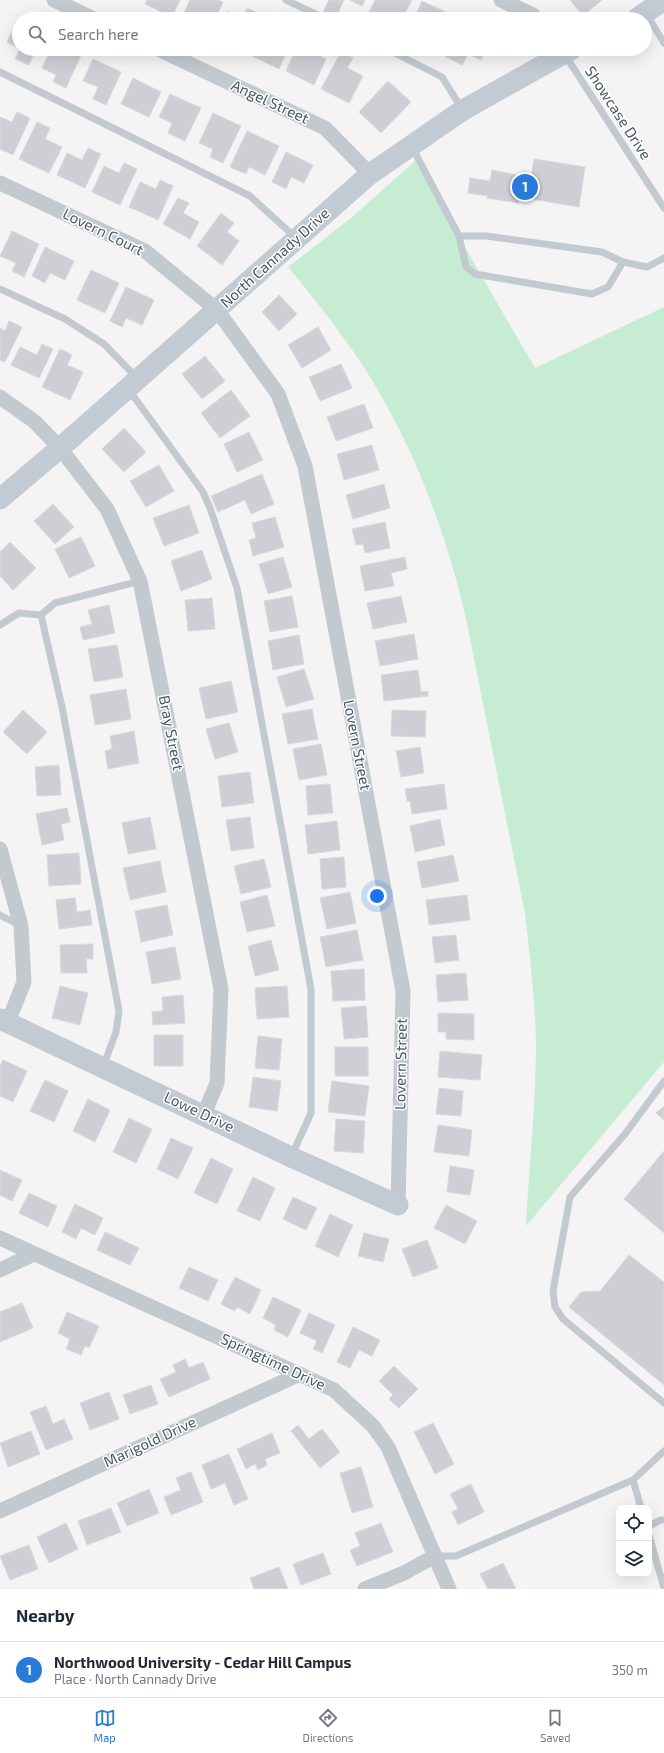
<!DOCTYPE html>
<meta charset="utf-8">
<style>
:root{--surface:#fff;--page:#f2f2f3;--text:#1f2937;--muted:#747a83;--line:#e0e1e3;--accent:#297bd9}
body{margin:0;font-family:"Exo 2",sans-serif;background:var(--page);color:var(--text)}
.controls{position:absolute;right:12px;bottom:12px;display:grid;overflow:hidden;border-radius:8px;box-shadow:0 4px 16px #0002}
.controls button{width:36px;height:36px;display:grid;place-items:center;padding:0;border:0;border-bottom:1px solid var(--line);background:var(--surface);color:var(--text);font:20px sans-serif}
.you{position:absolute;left:377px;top:896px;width:14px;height:14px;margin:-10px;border:3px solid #fff;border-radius:50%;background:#1a73e8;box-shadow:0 0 0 6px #1a73e833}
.badge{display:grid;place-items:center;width:26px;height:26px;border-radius:50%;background:var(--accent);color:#fff;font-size:13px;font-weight:700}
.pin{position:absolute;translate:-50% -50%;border:2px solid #fff;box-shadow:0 1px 4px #0006}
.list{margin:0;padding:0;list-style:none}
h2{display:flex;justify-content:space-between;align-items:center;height:52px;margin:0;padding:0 16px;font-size:17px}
h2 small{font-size:13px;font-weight:400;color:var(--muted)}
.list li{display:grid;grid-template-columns:26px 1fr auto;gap:12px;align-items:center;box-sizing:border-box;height:56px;padding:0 16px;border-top:1px solid var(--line)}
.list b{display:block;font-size:15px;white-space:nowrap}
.list p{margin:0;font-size:13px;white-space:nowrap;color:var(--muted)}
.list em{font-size:13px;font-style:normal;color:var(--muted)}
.icon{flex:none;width:22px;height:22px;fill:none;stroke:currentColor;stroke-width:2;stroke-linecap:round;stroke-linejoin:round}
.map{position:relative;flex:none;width:664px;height:1589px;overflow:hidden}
.search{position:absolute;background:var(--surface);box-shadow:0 4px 16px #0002;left:12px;right:12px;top:12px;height:44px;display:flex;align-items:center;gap:10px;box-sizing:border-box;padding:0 14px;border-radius:22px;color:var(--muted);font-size:15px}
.sheet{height:108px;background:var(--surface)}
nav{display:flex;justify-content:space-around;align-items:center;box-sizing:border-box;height:56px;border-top:1px solid var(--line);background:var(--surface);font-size:11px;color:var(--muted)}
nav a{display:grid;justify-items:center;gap:2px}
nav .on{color:var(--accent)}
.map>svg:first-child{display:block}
.green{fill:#c6edd4}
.building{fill:#cdcfd4;stroke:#d7d9dd}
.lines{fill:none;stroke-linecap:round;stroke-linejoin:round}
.lane{stroke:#c2cad0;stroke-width:7}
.street{stroke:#c2cad0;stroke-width:15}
.secondary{stroke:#c2cbd4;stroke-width:21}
.labels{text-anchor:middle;stroke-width:3;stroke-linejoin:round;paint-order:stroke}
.street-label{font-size:15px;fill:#4b565f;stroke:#fff}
</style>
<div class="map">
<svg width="664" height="1589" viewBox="0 0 664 1589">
<rect width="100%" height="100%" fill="#f5f3f3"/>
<path class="green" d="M415 161 535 368 664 307V1062L526 1226C529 1165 536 1105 536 1044 535 1000 530 957 525 914L465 614C446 534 418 458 376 387 351 344 319 305 288 267L351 218Z"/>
<g class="building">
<polygon points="147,0 180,0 172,17 145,4"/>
<polygon points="190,0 218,0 223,2 215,19 181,19"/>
<polygon points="329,0 344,0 335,19 322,14"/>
<polygon points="350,0 365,0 362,6"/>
<polygon points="375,0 412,0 402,19 366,19"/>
<polygon points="570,0 602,0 583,16"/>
<polygon points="422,1 450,14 448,19 414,19"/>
<polygon points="247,8 260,14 258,19 223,19 227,11 243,18"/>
<polygon points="16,22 19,23 19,48 7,42"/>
<polygon points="20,49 36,49 29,65 15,59"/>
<polygon points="51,49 75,49 82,53 66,88 53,82 56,75 42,68"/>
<polygon points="255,49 288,49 279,69 252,56"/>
<polygon points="296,49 304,49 326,59 314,85 286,71"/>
<polygon points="449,49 486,49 481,60 468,54 462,65 446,57"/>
<polygon points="341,52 353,58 347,68 363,76 349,103 321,89"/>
<polygon points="93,59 121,72 106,105 93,99 98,87 83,81"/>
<polygon points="133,78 161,92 149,117 121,104"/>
<polygon points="388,81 411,102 381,133 359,112"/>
<polygon points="170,94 201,108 185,141 168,133 172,123 159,117"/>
<polygon points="17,112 30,118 13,155 0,149 0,117 12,122"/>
<polygon points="213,113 241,126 223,163 210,157 213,149 199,143"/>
<polygon points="37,122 50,128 45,139 62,147 49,173 19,159"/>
<polygon points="247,131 279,146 265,175 249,167 246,174 230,167"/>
<polygon points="88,148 101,154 85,188 57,175 67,153 82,160"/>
<polygon points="286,152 313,165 304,183 291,177 286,189 272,182"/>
<polygon points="534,159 585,167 579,207 519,197 518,203 487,198 488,196 468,193 470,178 490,181 492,170 531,178"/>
<polygon points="124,163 137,169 120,205 92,192 104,166 119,173"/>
<polygon points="160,180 173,186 158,220 129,207 140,182 156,189"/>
<polygon points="178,198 189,203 183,213 199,222 190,239 163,224"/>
<polygon points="221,213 234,223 227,232 239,241 222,265 197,246"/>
<polygon points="12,231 39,244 24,277 12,271 16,263 0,256"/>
<polygon points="45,247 74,261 65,280 50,273 45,283 32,276"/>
<polygon points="91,270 119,283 105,313 77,300"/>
<polygon points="126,287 154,300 142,325 126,318 122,327 110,321"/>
<polygon points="279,295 297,314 279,331 262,312"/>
<polygon points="9,321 22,327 5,362 0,360 0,328 5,331"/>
<polygon points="318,327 331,350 302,368 288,345"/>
<polygon points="42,344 53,349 39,378 11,365 20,347 37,355"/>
<polygon points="60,349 72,355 67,365 83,372 70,400 42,387"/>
<polygon points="205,356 225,381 202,399 182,374"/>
<polygon points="341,364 352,388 320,401 309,377"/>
<polygon points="231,390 250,416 220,438 201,413"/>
<polygon points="364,404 373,428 336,441 327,417"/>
<polygon points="124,428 146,452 124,472 102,449"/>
<polygon points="249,432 263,460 237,472 224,444"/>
<polygon points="372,445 379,470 344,480 337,454"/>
<polygon points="159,465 174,491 146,507 130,481"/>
<polygon points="262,474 274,504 251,514 245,500 218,512 211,496"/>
<polygon points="384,484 390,508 353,519 346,495"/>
<polygon points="53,504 74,527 55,544 34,521"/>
<polygon points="189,505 199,533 164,546 153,518"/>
<polygon points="275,517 284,547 253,556 249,540 256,538 252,523"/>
<polygon points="385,522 390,548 365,553 363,544 356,545 352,529"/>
<polygon points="81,537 95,566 69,578 55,549"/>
<polygon points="10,542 36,568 13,590 0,576 0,552"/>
<polygon points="202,550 212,579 181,591 171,561"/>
<polygon points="283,557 292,587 268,594 259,564"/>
<polygon points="405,557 407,569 391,573 394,586 365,591 360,566"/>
<polygon points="292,596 298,627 270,632 264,601"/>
<polygon points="401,596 407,622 373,629 367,603"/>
<polygon points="212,598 215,629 188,631 185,600"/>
<polygon points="109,605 115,633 83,640 80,627 92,624 88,610"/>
<polygon points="414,634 418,659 380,666 375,641"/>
<polygon points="299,635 304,664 273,670 268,641"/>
<polygon points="117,645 123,677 94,682 88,649"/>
<polygon points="304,669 314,699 286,707 277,677"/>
<polygon points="418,670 421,692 428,691 428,696 384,701 381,675"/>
<polygon points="231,681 238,712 206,719 199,688"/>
<polygon points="126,689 131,719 95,725 90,695"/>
<polygon points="312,709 318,739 288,744 282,714"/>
<polygon points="23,710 47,732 27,754 3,732"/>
<polygon points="392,710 426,711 425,737 391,736"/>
<polygon points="229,723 238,752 215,759 206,729"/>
<polygon points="134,731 139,763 108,769 105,751 112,749 110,736"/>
<polygon points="321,744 327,775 299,780 293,749"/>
<polygon points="420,747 424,773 401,777 396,751"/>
<polygon points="59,765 61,795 37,796 35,767"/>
<polygon points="250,772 254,803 222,807 218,776"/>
<polygon points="330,784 333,813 308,815 306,786"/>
<polygon points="444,784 447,809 412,814 410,801 407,801 405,789"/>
<polygon points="67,808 70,822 61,824 64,840 42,845 36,814"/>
<polygon points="150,817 156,849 128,854 122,823"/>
<polygon points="250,817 254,848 231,851 226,820"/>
<polygon points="440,819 445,845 415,852 410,826"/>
<polygon points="337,821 340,850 308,854 305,825"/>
<polygon points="79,853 81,884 49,886 47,855"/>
<polygon points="453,855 459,881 422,888 417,862"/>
<polygon points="344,857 346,887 322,889 320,859"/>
<polygon points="264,859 271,887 241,894 234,866"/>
<polygon points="160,861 166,892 130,900 123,868"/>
<polygon points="350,892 356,923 327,929 320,898"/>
<polygon points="267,895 275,926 247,932 240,902"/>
<polygon points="467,895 470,920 429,925 426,900"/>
<polygon points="75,898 77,912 90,910 92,925 59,929 56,900"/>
<polygon points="167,905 173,935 141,942 135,911"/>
<polygon points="357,930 363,960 326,967 320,937"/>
<polygon points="456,935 459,960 435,963 432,937"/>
<polygon points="271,940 279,970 255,976 248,946"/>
<polygon points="93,944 93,959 86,959 87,973 61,973 60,945"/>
<polygon points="175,947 181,979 152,984 146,952"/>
<polygon points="364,969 365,1000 333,1001 331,971"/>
<polygon points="466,973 468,1000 438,1002 436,975"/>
<polygon points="60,986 88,993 80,1025 52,1018"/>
<polygon points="287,986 289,1017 257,1019 255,988"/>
<polygon points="183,995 185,1023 153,1025 152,1012 163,1011 162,997"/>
<polygon points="366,1006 368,1037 344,1039 341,1008"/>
<polygon points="438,1013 474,1014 474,1040 446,1039 446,1032 438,1032"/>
<rect x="154" y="1035" width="29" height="31"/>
<polygon points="258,1036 282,1039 279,1070 255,1068"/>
<rect x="335" y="1047" width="33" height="29"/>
<polygon points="440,1051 482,1055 480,1080 438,1077"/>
<polygon points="3,1060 27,1071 13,1102 0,1096 0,1066"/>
<polygon points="253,1077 281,1081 277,1111 249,1107"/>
<polygon points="45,1080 68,1091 54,1122 30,1111"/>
<polygon points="332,1081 369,1086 365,1116 328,1112"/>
<polygon points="439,1088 463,1091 461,1116 436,1114"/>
<polygon points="88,1099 110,1110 95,1142 73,1131"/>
<polygon points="664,1106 664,1120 656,1113"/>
<polygon points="129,1118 152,1129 136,1163 113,1152"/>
<polygon points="336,1119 365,1121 363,1153 334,1151"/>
<polygon points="438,1125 472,1130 469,1156 434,1152"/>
<polygon points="171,1138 193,1148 178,1179 157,1169"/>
<polygon points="664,1151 664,1233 624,1199"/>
<polygon points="211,1158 233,1169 217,1204 194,1193"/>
<polygon points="450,1166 474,1170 470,1195 447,1192"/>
<polygon points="0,1170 22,1180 12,1201 0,1195"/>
<polygon points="253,1177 275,1188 260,1221 237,1211"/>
<polygon points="29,1193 57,1206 48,1227 19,1213"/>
<polygon points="293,1197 317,1208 306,1230 283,1219"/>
<polygon points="75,1204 103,1218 95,1235 81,1228 76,1239 62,1232"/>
<polygon points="446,1205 477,1221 465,1244 434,1228"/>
<polygon points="330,1214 353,1225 338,1257 315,1246"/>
<polygon points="105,1232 139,1248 130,1265 97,1250"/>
<polygon points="364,1233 389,1239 383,1262 358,1256"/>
<polygon points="427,1240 438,1268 413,1277 402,1249"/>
<polygon points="629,1255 664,1282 664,1385 569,1307 581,1292 600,1291"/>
<polygon points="189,1267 218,1280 208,1301 179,1288"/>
<polygon points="235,1277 261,1290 250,1314 237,1307 235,1311 221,1304"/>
<polygon points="273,1297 301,1310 288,1337 274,1330 276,1325 263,1318"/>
<polygon points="22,1303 33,1328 0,1342 0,1312"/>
<polygon points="67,1312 99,1326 89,1348 85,1346 81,1355 66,1349 70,1339 58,1333"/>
<polygon points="309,1313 335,1325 322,1353 313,1349 317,1341 300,1333"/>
<polygon points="353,1327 380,1340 372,1356 359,1350 350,1368 337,1362"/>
<polygon points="185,1359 189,1368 203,1362 210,1379 169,1397 160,1379 176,1372 173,1365"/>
<polygon points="394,1366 418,1389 399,1408 389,1399 393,1395 379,1381"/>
<polygon points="151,1385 158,1404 130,1414 123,1395"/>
<polygon points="109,1392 119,1419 90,1430 80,1403"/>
<polygon points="46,1406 53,1424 64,1419 73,1439 46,1450 30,1412"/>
<polygon points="433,1423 454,1464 435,1474 414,1432"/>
<polygon points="298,1425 309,1439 322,1429 340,1452 320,1468 291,1431"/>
<polygon points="31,1431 40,1454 8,1467 0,1443"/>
<polygon points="272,1433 280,1453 265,1459 267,1465 258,1470 255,1464 246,1469 237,1449"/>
<polygon points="229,1454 248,1499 234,1505 225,1483 211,1489 202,1465"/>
<polygon points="361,1467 373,1507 352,1513 340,1473"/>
<polygon points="191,1472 203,1502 171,1515 164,1497 181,1490 176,1478"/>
<polygon points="471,1484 484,1512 458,1525 452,1512 458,1509 450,1494"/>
<polygon points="149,1489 159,1513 127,1526 117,1503"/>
<polygon points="111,1508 121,1532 87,1545 78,1521"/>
<polygon points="66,1523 78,1549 49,1563 37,1537"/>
<polygon points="381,1523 393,1552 357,1566 350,1550 360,1546 355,1533"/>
<polygon points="29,1545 38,1569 10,1580 0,1556"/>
<polygon points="323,1553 331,1574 301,1585 293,1564"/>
<polygon points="503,1563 516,1589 488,1589 480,1574"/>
<polygon points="279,1567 288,1589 254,1589 250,1578"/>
</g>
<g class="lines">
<g class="lane">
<polyline points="286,0 326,19"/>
<polyline points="647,15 664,43"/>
<polyline points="387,49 442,77 462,109"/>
<polyline points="565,55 664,208"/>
<polyline points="0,72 250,196 295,237"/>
<polyline points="412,147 459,236 486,236 602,252 623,262 647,267 664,258"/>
<polyline points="459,236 466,267 475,274 592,294 608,287 623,262"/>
<polyline points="0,289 65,319 104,344 137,378"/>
<polyline points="129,390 203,492 210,508 237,588 311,989 311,1113 292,1155"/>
<polyline points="41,615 55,603 140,581"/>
<polyline points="0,625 19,613 41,615 62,707 119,1011 116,1032 103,1067"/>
<polyline points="0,915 19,925"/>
<polyline points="664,1081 625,1134 570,1197 553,1291 555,1307 563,1319 664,1403"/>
<polyline points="633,1480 664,1451"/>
<polyline points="649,1526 661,1520 664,1520"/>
<polyline points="649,1535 664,1588"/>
<polyline points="435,1556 456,1556 633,1480 641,1508"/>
</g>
<g class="street">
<polyline points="54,0 94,19"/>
<polyline points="501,0 533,15 536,19"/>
<polyline points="158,49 325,128 370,174"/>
<polyline points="0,183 145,251 217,310 278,394 305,466 403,991 398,1205"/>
<polyline points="0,397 35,422 60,448 107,509 140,581 221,989 217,1083 204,1114"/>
<polyline points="0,849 21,926 24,982 8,1022"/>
<polyline points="0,1238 334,1390 373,1426 388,1447 449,1589"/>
<polyline points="0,1270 34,1254"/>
<polyline points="0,1511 300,1374"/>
<polyline points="365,1589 404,1573 435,1556"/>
</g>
<g class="secondary">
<polyline points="636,19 664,0"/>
<polyline points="0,499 60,448 370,174 463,110 572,49"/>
<polyline points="0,1019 291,1157 398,1205"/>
</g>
</g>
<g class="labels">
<g class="street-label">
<text transform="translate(270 102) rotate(25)" y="5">Angel Street</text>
<text transform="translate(618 113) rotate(57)" y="5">Showcase Drive</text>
<text transform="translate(103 232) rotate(26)" y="5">Lovern Court</text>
<text transform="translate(275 258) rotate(-42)" y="5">North Cannady Drive</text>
<text transform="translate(171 733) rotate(79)" y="5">Bray Street</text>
<text transform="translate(357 745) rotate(79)" y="5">Lovern Street</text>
<text transform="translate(401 1064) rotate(-89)" y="5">Lovern Street</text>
<text transform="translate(199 1112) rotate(25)" y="5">Lowe Drive</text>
<text transform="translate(273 1362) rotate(25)" y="5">Springtime Drive</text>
<text transform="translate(150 1442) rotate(-25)" y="5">Marigold Drive</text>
</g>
</g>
</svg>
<div class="controls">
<button><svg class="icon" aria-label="locate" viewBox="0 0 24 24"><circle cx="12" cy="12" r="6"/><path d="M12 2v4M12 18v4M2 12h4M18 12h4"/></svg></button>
<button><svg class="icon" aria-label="layers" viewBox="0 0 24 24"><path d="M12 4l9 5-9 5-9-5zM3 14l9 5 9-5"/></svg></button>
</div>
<div class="you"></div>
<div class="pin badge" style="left:525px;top:187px">1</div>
<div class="search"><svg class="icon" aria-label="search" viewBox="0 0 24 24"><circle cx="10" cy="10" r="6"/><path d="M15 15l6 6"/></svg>Search here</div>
</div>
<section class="sheet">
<h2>Nearby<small></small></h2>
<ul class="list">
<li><span class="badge">1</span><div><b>Northwood University - Cedar Hill Campus</b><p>Place · North Cannady Drive</p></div><em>350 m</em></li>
</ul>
</section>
<nav>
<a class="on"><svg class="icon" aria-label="map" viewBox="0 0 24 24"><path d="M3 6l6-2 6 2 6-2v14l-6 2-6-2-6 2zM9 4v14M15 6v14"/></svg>Map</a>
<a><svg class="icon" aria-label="directions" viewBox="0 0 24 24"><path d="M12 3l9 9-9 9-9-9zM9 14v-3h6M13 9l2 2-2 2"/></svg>Directions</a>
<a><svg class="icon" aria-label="saved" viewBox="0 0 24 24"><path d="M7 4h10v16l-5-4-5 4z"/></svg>Saved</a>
</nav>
